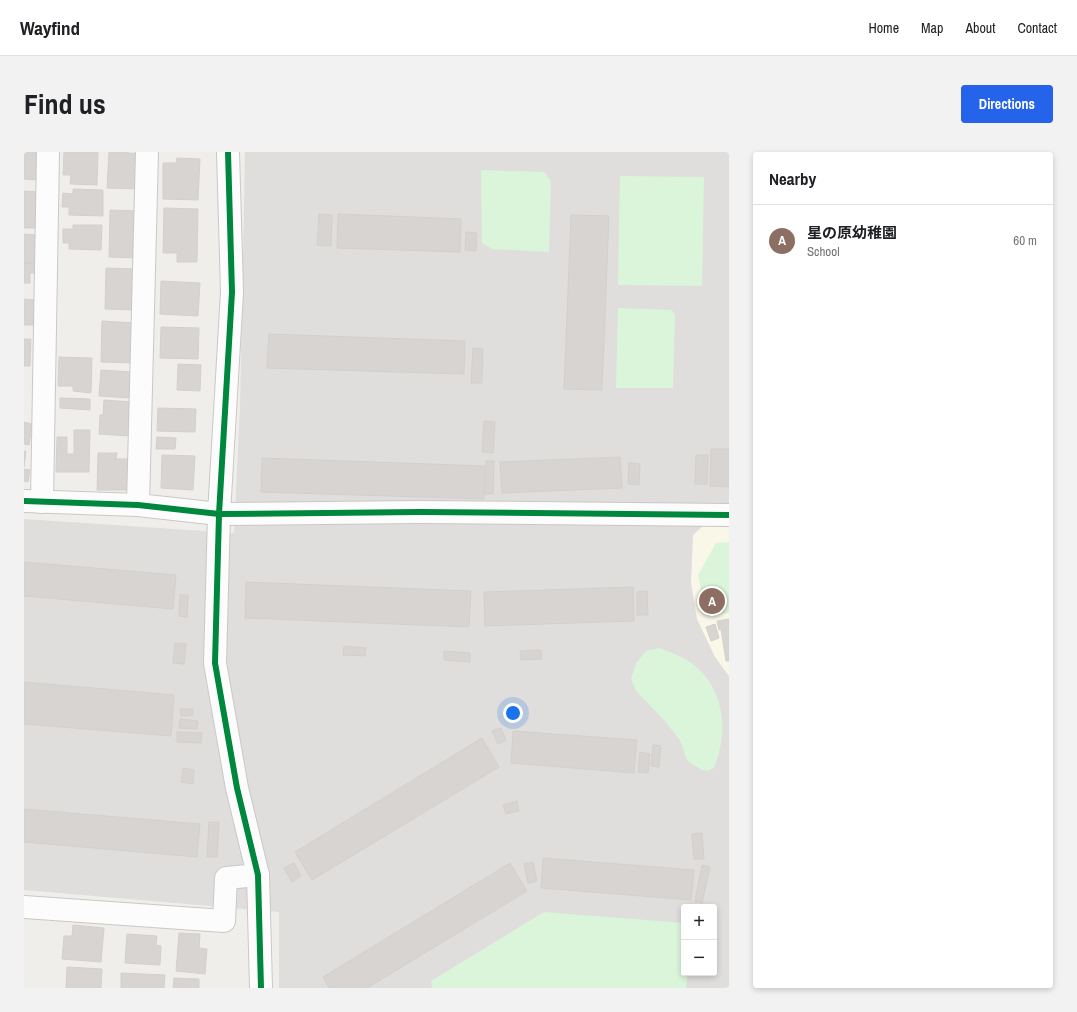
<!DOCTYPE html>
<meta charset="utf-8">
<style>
:root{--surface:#fff;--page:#f2f2f2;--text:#202124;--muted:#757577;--line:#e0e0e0;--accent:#2563eb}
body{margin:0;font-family:"Archivo Narrow","Noto Sans JP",sans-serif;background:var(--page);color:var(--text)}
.controls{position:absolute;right:12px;bottom:12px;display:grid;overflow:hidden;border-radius:4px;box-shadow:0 2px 6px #0003}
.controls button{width:36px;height:36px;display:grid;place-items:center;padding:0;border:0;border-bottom:1px solid var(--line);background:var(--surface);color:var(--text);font:20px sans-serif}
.you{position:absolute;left:489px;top:561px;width:14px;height:14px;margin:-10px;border:3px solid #fff;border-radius:50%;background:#1a73e8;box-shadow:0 0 0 6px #1a73e833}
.badge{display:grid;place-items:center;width:26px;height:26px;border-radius:50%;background:var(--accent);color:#fff;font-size:13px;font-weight:700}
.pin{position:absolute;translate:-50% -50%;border:2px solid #fff;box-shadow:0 1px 4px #0006}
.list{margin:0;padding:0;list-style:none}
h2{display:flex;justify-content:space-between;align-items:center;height:52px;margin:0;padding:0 16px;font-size:17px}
h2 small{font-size:13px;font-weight:400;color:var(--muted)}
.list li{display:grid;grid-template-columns:26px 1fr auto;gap:12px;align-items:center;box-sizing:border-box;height:72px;padding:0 16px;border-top:1px solid var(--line)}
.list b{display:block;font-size:15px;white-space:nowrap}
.list p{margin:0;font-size:13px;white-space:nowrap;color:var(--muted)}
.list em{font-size:13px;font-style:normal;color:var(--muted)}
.map{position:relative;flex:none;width:705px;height:836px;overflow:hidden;border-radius:4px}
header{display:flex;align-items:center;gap:24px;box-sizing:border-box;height:56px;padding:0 20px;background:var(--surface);border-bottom:1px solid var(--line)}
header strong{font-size:19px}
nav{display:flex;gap:22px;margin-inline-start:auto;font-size:14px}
.intro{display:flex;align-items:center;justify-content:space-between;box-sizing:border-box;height:96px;padding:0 24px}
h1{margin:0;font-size:28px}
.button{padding:10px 18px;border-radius:4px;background:var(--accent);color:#fff;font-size:14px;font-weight:700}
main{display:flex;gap:24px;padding:0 24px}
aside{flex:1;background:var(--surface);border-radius:4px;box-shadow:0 2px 6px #0003}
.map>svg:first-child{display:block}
.residential{fill:#dfdedc;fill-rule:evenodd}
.education{fill:#f8f7e8}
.park{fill:#daf5da}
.building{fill:#d7d4d2;stroke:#d3d0cc}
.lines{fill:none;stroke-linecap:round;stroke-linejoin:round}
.minor-casing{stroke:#c9c8c7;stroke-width:24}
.minor{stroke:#fdfcfc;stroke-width:22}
.cycleway-casing{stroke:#fff;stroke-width:8}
.cycleway{stroke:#00873e;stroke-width:6}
</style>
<header>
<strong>Wayfind</strong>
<nav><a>Home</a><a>Map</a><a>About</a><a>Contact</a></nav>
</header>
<div class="intro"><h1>Find us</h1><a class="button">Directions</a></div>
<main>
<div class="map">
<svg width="705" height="836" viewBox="0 0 705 836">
<rect width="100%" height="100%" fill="#f0eeeb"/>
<path class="residential" d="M221 0H705V836H255V760L0 738V367L210 381 216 255ZM660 755H690V821H660Z"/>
<polygon class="education" points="680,373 705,374 705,524 691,505 673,467 667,431 669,383"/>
<g class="park">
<polygon points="457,18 520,20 527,29 525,100 468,97 458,91"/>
<polygon points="596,24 680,25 678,134 594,133"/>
<polygon points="594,156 648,158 651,163 649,236 592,236"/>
<polygon points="705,390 705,461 683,464 674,423 692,391"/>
<path d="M635 496C646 500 657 504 666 510 701 535 705 579 690 616L683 619 678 618 668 612 663 608 656 588 640 568 612 539 607 527 612 511 622 499Z"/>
<polygon points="520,760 660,771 660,821 664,821 662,836 408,836 407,829"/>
</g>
<g class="building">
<polygon points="0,0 17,0 16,28 0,27"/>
<polygon points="40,0 74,0 73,33 46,32 47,23 39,23"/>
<polygon points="85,0 104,0 104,1 117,2 115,37 83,36"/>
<polygon points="153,6 176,7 174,48 139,47 139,11 152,11"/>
<polygon points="49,37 79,38 79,64 45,63 45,55 38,55 39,41 49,42"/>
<polygon points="0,39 16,40 16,76 0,76"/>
<polygon points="140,56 174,57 173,110 153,110 153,101 139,101"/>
<polygon points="86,58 116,59 114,106 85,105"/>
<polygon points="295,62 308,63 307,94 293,93"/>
<polygon points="314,62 437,67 436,100 313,96"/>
<polygon points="547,63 585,64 578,238 540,237"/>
<polygon points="49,73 78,73 77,98 45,97 45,91 39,91 39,77 49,77"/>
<polygon points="442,80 453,81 452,99 441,98"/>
<polygon points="0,82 14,83 13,112 0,111"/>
<polygon points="0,111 13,112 12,121 6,121 6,131 0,131"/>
<polygon points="82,116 114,117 112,158 81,157"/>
<polygon points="137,129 176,131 174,164 136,162"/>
<polygon points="0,147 10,148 9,173 0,173"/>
<polygon points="78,169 112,171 112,211 77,210"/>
<polygon points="137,175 175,176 174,207 136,206"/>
<polygon points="245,182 441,189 440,222 243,216"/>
<polygon points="0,187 7,187 6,214 0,214"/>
<polygon points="449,196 459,197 458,231 447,231"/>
<polygon points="35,205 68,206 67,241 49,239 49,234 34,234"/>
<polygon points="154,212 177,213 176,239 153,238"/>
<polygon points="77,218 108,220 106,246 75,244"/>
<polygon points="36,246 66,247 66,258 36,256"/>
<polygon points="80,248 108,250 106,284 75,282 76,263 79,263"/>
<polygon points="134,256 172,257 171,280 133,279"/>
<polygon points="460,269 471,270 469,301 458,300"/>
<polygon points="0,270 8,272 5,293 0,292"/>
<polygon points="50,278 66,278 65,320 32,320 33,285 43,285 43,302 50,302"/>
<polygon points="133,285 152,286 151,297 132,297"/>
<polygon points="687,297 705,297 705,335 686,334"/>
<polygon points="0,299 2,299 0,315"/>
<polygon points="74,301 93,301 92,307 107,307 107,338 73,338"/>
<polygon points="138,303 171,304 169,338 137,336"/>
<polygon points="672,303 684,303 683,332 671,332"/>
<polygon points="596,305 598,336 478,341 476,310"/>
<polygon points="238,306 461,314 460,347 237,340"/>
<polygon points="462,309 470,309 469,342 461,342"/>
<polygon points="605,311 616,312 615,333 604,332"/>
<polygon points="0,317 6,318 4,330 0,329"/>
<polygon points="0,410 152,423 149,457 0,444"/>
<polygon points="222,430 447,439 445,475 221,466"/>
<polygon points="609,435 610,469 461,474 460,440"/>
<polygon points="623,439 624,463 613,463 613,440"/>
<polygon points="156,443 164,443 163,465 155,464"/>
<polygon points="705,467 705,509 702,509 697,477 695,478 693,469"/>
<polygon points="691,472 695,486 687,489 682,475"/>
<polygon points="151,491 162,492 160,512 149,511"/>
<polygon points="320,494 342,496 341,504 319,503"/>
<polygon points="517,498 518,507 497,508 496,499"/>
<polygon points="420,499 446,501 446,510 420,508"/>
<polygon points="0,530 150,543 147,584 0,572"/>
<polygon points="156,557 169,557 169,563 157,564"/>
<polygon points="156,567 174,569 173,577 155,576"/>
<polygon points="477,576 482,588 474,592 468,579"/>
<polygon points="489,579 613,588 610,621 487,611"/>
<polygon points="153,580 178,581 177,591 153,590"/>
<polygon points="458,586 475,615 288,728 271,700"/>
<polygon points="629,593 637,594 635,615 627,614"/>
<polygon points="616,600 626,602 624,621 614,620"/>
<polygon points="159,616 170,618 169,632 157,630"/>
<polygon points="493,649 495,659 482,662 479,653"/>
<polygon points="0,657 176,672 173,705 0,690"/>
<polygon points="185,670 195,670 193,705 183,705"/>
<polygon points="678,681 680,707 670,707 668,682"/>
<polygon points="519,706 670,718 667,748 517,736"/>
<polygon points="509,710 513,729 504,731 500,712"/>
<polygon points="270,711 277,724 268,730 260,716"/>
<polygon points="486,711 503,739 343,836 305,836 299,825"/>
<polygon points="678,713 686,715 678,751 671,749"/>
<polygon points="49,773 80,776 77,810 38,807 40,784 48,784"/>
<polygon points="155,781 176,782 175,796 183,797 181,822 152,819"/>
<polygon points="103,782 133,784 132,793 137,794 136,813 101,811"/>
<polygon points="43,815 78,817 77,836 42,836"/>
<polygon points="97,821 141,823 140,836 97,836"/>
<polygon points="150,826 175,827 175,836 149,836"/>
</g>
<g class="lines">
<defs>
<g id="minor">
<polyline points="204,0 208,140 195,362 191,511 213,636 234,723 237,836"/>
<polyline points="0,349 114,353 195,362 396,360 705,363"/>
<polyline points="18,350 24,0"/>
<polyline points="114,353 123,0"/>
<polyline points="0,755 200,769 202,726 234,723"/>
</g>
</defs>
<use href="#minor" class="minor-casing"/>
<use href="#minor" class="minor"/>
<defs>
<g id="cycleway">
<polyline points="204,0 208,140 195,362 191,511 213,636 234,723 237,836"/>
<polyline points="0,349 114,353 195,362 396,360 705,363"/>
</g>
</defs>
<use href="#cycleway" class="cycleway-casing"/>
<use href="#cycleway" class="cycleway"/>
</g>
</svg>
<div class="controls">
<button>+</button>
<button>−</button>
</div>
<div class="you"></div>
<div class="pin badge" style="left:688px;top:449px;background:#8d6e63">A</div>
</div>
<aside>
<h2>Nearby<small></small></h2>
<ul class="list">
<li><span class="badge" style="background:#8d6e63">A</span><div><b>星の原幼稚園</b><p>School</p></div><em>60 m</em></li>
</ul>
</aside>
</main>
